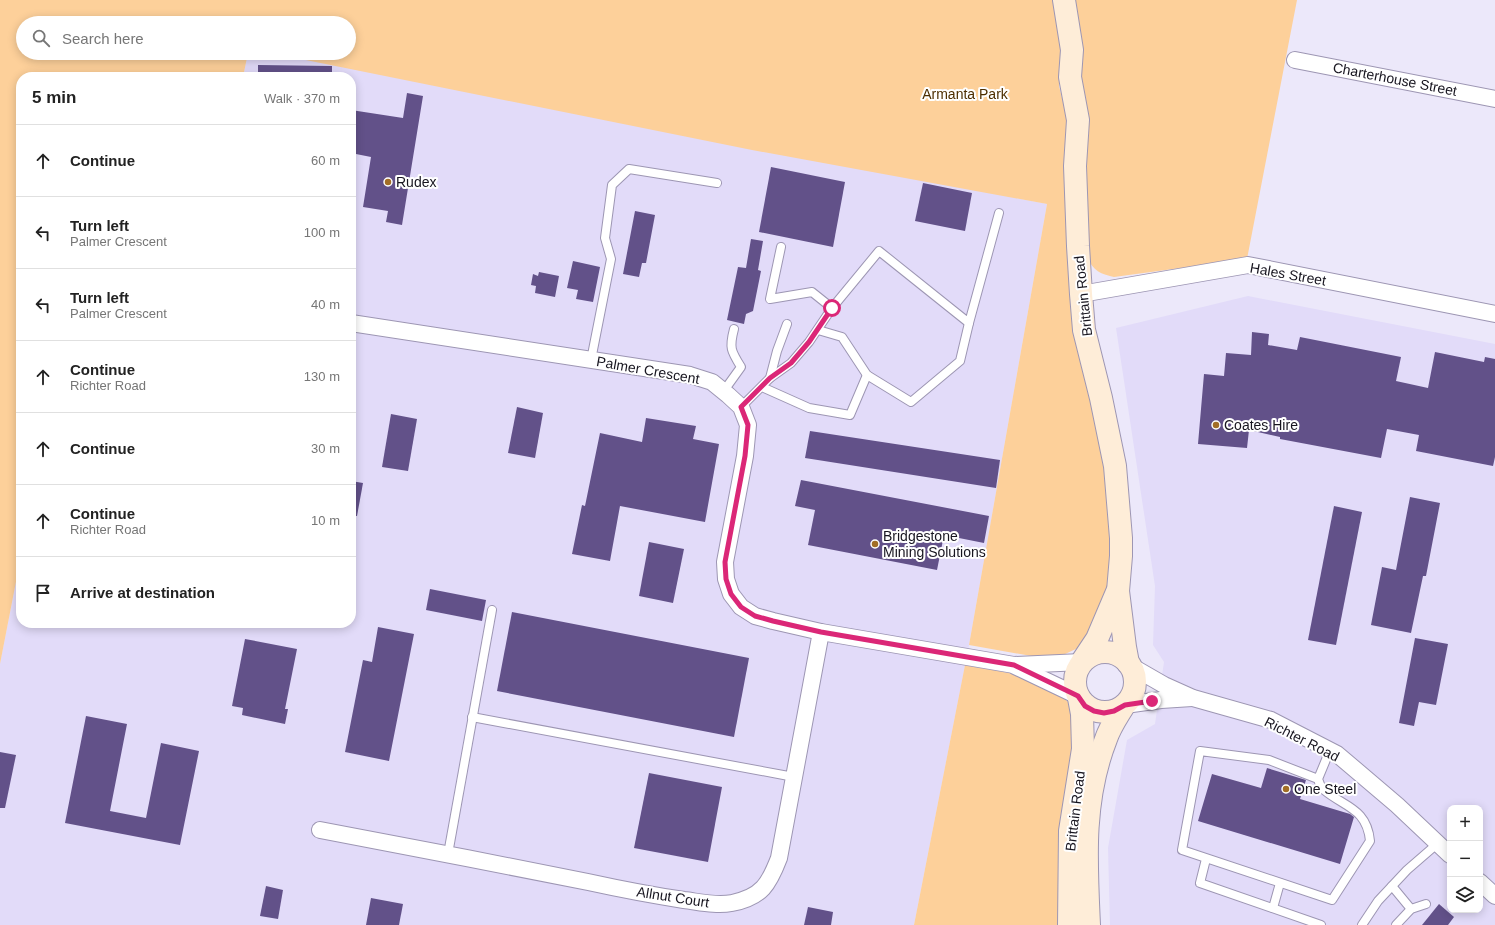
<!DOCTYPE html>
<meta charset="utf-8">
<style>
:root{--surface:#fff;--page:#f2f2f2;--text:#222;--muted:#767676;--line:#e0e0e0}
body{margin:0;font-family:Helvetica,sans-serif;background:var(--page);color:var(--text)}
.controls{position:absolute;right:12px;bottom:12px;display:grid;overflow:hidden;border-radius:8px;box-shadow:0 2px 10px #0003}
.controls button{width:36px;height:36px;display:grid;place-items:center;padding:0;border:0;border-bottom:1px solid var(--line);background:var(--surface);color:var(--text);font:20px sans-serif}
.stop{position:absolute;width:12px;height:12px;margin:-9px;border:3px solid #db2777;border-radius:50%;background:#fff}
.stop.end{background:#db2777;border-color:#fff;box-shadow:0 1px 4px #0008}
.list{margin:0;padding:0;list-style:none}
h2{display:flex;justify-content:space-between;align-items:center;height:52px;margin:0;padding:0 16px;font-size:17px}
h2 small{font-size:13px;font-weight:400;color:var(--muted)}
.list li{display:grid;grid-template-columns:26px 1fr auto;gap:12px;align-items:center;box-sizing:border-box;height:72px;padding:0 16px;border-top:1px solid var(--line)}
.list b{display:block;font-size:15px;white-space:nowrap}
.list p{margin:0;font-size:13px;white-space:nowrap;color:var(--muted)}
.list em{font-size:13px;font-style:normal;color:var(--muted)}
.icon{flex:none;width:22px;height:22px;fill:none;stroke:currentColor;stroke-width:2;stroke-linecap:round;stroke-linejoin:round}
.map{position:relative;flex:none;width:1495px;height:925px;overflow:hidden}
.search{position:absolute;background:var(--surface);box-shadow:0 2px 10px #0003;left:16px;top:16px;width:340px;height:44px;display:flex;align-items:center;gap:10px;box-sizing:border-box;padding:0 14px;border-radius:22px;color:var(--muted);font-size:15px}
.panel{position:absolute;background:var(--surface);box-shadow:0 2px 10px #0003;left:16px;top:72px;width:340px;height:556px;border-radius:16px}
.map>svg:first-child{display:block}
.built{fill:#e2dbf9;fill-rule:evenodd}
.green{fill:#fdd09a}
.building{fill:#625189}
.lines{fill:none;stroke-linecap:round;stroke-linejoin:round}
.lane-casing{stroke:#9d96b3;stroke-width:10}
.street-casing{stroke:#9d96b3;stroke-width:18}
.secondary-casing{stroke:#9d96b3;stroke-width:24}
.lane{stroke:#fff;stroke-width:8}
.street{stroke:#fff;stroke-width:16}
.secondary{stroke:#feedd8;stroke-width:22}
.route{stroke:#db2777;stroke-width:5}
.poi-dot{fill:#a26e26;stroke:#fff;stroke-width:1.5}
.labels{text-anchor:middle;stroke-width:4;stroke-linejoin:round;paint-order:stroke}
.street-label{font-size:14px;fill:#17151f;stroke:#fff}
.park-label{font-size:14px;fill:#4d2e00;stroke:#fff}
.poi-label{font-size:14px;fill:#17151f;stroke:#fff;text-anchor:start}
</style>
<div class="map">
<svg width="1495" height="925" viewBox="0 0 1495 925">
<rect width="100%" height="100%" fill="#ece8fa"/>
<g class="built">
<polygon points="248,53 272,53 1047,204 969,645 914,925 0,925 0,664 21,556 21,623 351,623 351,77 243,77"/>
<path d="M1248 296 1495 344V925H1110L1108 848 1127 740 1155 724 1164 662 1153 645 1155 586 1116 328ZM1450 808H1480V910H1450Z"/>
</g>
<g class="green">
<polygon points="0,0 1056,0 1061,53 1059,86 1068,122 1075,335 1088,392 1102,442 1112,549 1107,594 1100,615 1078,648 1063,655 1037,657 969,645 1047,204 752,150 271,53 349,53 349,23 23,23 23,53 248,53 243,77 21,77 21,556 0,664"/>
<path d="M1074 0H1297L1247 259 1114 277C1097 273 1093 270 1085 253L1082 95Z"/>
<path d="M965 665C999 672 1042 674 1068 702 1072 707 1074 718 1077 725L1064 925H914Z"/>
</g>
<g class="building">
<polygon points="258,65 332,66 332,77 258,77"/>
<polygon points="407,93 423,96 402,225 386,222 388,211 363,207 371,157 351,153 351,110 403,118"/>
<polygon points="771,167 845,182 833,247 759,232"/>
<polygon points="923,183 972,193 965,231 915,221"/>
<polygon points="635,211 655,215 646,263 642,263 639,277 623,274"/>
<polygon points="751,239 763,241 758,270 761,271 753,311 746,314 744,324 727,320 738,267 746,268"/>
<polygon points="573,261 600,267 593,302 576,299 578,290 567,288"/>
<polygon points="539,272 559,276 555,297 535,293 536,286 531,285 533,274 538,276"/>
<polygon points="1252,332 1269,334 1268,345 1297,350 1300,337 1401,357 1396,381 1428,388 1435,352 1484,362 1485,357 1495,359 1495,457 1493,466 1416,451 1419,435 1387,429 1381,458 1280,439 1280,437 1249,430 1247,448 1198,444 1204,374 1224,376 1226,353 1251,355"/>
<polygon points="517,407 543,413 535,458 508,453"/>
<polygon points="391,414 417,419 408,471 382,467"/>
<polygon points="646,418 696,426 693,439 719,444 705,522 620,506 610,561 572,554 582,505 585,506 600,433 642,442"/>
<polygon points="810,431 1000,460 996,488 805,458"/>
<polygon points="801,480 989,516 984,543 944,535 937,570 808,545 815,510 795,506"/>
<polygon points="351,481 363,483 357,516 351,516"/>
<polygon points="1410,497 1440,503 1426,576 1423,576 1411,633 1371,625 1382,567 1396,570"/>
<polygon points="1334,506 1362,512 1336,645 1308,640"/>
<polygon points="649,542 684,549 673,603 639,596"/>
<polygon points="430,589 486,600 482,621 426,610"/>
<polygon points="512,612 749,658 734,737 497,691"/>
<polygon points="378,627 414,634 389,761 345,752 363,660 372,662"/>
<polygon points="1415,638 1448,644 1436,705 1419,702 1414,726 1399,723"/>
<polygon points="245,639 297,649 285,709 288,709 285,724 242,715 243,708 232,706"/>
<polygon points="86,716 127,724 110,811 146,818 161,743 199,751 180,845 65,823"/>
<polygon points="0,752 16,755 5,808 0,808"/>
<polygon points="1267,768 1306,780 1300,799 1350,814 1354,817 1340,864 1198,821 1212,774 1261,788"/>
<polygon points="649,773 722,787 708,862 634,848"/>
<polygon points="266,886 283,890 278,919 260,916"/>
<polygon points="371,898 403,904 399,925 366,925"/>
<polygon points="1439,904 1454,917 1448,925 1422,925"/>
<polygon points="808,907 833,912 831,925 804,925"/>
</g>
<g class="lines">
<defs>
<g id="lane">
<polyline points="832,308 879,251 969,323 999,213"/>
<polyline points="818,330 842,337 867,375 911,402 960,361 969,323"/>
<polyline points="591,360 611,259 605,238 612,185 629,169 717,183"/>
<polyline points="770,378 791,363 809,342 832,308 812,292 770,299 781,247"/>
<polyline points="762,387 809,408 850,415 867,375"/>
<path d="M723 392 741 367C731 351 729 348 734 329"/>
<polyline points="741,407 770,378 777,351 787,324"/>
<polyline points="472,717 794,777"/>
<path d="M1318 779 1269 760 1200 751 1182 850 1332 900 1370 841C1367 808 1344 807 1324 790 1321 787 1319 783 1318 779L1330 750"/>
<polyline points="448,854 492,610"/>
<polyline points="1206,859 1200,883 1321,925"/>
<polyline points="1392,886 1411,909"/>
<polyline points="1273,908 1280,883"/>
<polyline points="1362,925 1378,901 1407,870 1437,844"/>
<polyline points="1396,925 1411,909 1426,904"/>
</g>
<g id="street">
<polyline points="1295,60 1495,99"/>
<polyline points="1081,294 1248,265 1495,314"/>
<polyline points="351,323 690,375 712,382 728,395 741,407 748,425 745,456 725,562 726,579 731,594 741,607 755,616 773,621 821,632 1014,665 1082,662"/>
<polyline points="1015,666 1078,696"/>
<polyline points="1131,666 1164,685 1193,698 1271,720 1337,754 1397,805 1450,855"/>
<polyline points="1125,705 1161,700 1192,698"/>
<path d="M320 830C409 847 499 864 588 882 620 889 651 895 684 900 700 902 716 906 732 903 762 897 769 884 779 858L821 632"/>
<polyline points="1480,882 1495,896"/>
</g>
<g id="secondary">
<polyline points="1064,0 1072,50 1070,77 1078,120 1075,166 1078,246 1081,294 1084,330 1101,398 1115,466 1121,538 1121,556 1118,591 1125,647 1128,663"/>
<circle cx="1105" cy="682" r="30"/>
<polyline points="1083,660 1097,639 1117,592"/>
<polyline points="1069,925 1070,831 1083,749 1082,714 1079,698"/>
<path d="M1089 925C1086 861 1082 800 1106 739 1110 727 1117 717 1123 707"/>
</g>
</defs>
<use href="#lane" class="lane-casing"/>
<use href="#street" class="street-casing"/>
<use href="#secondary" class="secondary-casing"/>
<use href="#lane" class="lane"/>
<use href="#street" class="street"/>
<use href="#secondary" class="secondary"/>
</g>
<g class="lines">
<polyline class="route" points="832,308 809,342 791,363 770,378 741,407 748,425 745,456 725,562 726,579 731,594 741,607 755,616 773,621 821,632 1014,665 1078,696 1085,706 1094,711 1104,713 1114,711 1125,705 1152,701"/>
</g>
<g class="poi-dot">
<circle cx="388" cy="182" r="4"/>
<circle cx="1216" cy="425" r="4"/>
<circle cx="875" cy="544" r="4"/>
<circle cx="1286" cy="789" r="4"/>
</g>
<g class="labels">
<g class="street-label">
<text transform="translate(1395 79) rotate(11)" y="5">Charterhouse Street</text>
<text transform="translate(1288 274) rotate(10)" y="5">Hales Street</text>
<text transform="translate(1083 296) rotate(-96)" y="5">Brittain Road</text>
<text transform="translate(648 370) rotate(10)" y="5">Palmer Crescent</text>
<text transform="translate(1302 739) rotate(27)" y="5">Richter Road</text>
<text transform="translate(1075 811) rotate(-83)" y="5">Brittain Road</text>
<text transform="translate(673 897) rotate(9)" y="5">Allnut Court</text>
</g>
<g class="park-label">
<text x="965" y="99">Armanta Park</text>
</g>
<g class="poi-label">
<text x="396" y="187">Rudex</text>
<text x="1224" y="430">Coates Hire</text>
<text x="883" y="541">Bridgestone<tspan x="883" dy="16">Mining Solutions</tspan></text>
<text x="1294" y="794">One Steel</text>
</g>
</g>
</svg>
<div class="controls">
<button>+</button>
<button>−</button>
<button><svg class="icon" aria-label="layers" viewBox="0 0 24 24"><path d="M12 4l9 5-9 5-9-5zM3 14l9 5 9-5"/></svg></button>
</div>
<div class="stop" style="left:832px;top:308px"></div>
<div class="stop end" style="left:1152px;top:701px"></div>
<div class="search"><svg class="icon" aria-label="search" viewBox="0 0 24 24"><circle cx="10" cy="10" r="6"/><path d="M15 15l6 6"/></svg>Search here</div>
<section class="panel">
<h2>5 min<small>Walk · 370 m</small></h2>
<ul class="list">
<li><svg class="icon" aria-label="ahead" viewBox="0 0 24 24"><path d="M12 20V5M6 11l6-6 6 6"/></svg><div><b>Continue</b></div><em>60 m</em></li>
<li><svg class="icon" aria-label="left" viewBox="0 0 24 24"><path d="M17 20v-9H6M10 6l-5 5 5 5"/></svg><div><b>Turn left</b><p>Palmer Crescent</p></div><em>100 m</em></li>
<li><svg class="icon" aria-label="left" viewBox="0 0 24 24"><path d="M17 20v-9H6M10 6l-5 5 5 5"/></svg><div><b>Turn left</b><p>Palmer Crescent</p></div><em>40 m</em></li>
<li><svg class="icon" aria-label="ahead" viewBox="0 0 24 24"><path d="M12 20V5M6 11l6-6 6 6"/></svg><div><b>Continue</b><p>Richter Road</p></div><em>130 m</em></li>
<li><svg class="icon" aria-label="ahead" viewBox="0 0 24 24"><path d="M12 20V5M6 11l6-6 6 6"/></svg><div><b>Continue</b></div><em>30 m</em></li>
<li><svg class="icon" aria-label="ahead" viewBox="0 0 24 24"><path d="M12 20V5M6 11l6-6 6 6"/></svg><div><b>Continue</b><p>Richter Road</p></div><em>10 m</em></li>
<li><svg class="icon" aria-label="arrive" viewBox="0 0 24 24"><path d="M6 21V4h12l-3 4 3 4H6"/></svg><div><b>Arrive at destination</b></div></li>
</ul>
</section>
</div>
